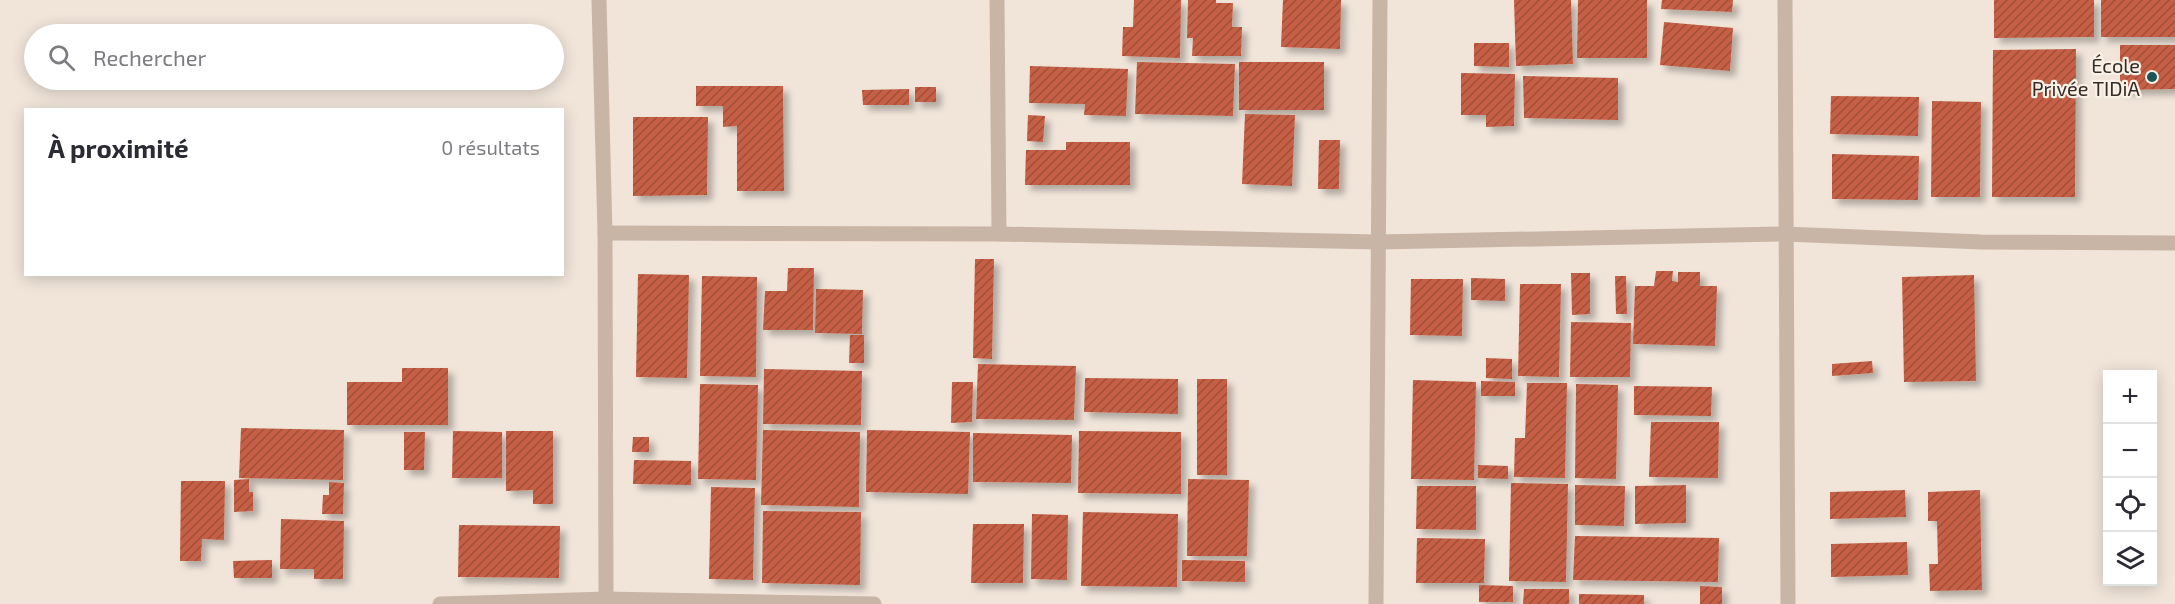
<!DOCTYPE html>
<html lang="fr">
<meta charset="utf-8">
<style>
:root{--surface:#fff;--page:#f7f7f7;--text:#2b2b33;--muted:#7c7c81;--line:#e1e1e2}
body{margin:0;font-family:"Exo 2",sans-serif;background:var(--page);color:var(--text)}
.controls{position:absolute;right:18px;bottom:18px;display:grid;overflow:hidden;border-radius:0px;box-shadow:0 3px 15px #0003}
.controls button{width:54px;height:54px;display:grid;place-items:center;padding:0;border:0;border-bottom:2px solid var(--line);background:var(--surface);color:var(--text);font:30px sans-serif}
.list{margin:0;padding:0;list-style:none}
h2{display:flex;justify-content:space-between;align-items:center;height:78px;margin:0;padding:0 24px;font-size:26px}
h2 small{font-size:20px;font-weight:400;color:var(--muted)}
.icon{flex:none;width:33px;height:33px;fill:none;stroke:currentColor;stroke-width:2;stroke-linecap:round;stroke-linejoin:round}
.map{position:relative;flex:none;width:2175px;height:604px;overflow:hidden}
.search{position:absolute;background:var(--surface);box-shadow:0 3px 15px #0003;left:24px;top:24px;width:540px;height:66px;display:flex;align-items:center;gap:15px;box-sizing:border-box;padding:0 21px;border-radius:33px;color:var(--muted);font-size:22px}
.panel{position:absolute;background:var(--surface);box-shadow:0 3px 15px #0003;left:24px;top:108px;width:540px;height:168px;border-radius:0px}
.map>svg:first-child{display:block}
.building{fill:url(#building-hatch);filter:url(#shadow)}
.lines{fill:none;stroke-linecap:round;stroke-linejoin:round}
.minor{stroke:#c9b5a6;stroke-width:15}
.poi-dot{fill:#1d5456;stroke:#f9f0e6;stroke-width:2}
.labels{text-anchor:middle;stroke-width:4.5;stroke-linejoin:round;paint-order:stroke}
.poi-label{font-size:20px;fill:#352b27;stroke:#f9f0e6;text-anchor:end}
</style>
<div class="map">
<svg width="2175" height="604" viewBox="0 0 2175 604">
<defs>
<pattern id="building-hatch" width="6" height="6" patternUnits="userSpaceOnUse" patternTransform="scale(1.5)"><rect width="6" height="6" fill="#c55f44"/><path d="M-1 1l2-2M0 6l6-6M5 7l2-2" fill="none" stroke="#a14f39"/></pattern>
<filter id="shadow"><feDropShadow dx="5.5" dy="5.5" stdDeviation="3" flood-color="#0004"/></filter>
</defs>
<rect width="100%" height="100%" fill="#f1e5da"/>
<g class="building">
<polygon points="1134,0 1181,0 1180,58 1122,56 1123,27 1133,27"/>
<polygon points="1188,0 1216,0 1216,3 1233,3 1232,27 1242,27 1241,56 1192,56 1193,38 1187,38"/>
<polygon points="1283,0 1341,0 1340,49 1281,47"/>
<polygon points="1514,0 1571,0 1573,64 1516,66"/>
<polygon points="1578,0 1647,0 1647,58 1577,58"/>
<polygon points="1662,0 1733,0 1732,12 1661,9"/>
<polygon points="1994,0 2094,0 2094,37 1994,38"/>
<rect x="2101" y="0" width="74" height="37"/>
<polygon points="1664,22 1733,28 1730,71 1660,65"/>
<polygon points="1474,43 1509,43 1509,67 1474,66"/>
<polygon points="2120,45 2175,45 2175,89 2120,90"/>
<polygon points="2076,49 2075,197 1992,197 1993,50"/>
<polygon points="1137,62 1235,64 1233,116 1135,114"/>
<rect x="1239" y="62" width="85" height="48"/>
<polygon points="1030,66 1128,69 1126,116 1084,115 1085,104 1029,103"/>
<polygon points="1461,73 1515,74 1514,126 1486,127 1486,115 1461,115"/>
<polygon points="1523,76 1618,78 1618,120 1524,118"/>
<polygon points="696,86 783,86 784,191 737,191 737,126 723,127 723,106 696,106"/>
<rect x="915" y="87" width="21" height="15"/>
<polygon points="909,89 909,105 863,105 862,90"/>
<polygon points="1831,96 1919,97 1918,136 1830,134"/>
<polygon points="1932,101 1981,102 1980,197 1931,197"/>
<polygon points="1245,114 1295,115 1292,186 1242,184"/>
<polygon points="1028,115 1045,116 1043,142 1027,141"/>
<polygon points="633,117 708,117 707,195 633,196"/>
<polygon points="1319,140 1340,140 1339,189 1318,189"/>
<polygon points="1066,142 1130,142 1130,185 1025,185 1026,150 1066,150"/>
<polygon points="1832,154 1919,156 1918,200 1832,199"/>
<polygon points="975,259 994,259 992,359 973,358"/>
<polygon points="788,268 814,268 813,330 763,330 765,291 787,291"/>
<polygon points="1656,271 1673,271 1672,281 1678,282 1678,272 1700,272 1700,286 1717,286 1715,346 1633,344 1635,286 1654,286"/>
<polygon points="1571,273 1590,273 1590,314 1572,315"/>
<polygon points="638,274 689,275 687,378 636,377"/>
<polygon points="1974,275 1976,381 1904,382 1902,277"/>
<polygon points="702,276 757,277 756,377 700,376"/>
<polygon points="1615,276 1626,276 1627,314 1616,314"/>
<polygon points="1471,278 1505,279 1505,301 1471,300"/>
<polygon points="1411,279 1463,279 1462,336 1410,335"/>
<polygon points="1520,284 1561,284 1559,377 1518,376"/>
<polygon points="816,289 863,290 862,334 815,333"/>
<polygon points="1571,322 1631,323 1630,377 1570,377"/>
<polygon points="850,335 864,335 864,363 849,363"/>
<polygon points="1486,358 1512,359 1512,379 1486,378"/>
<polygon points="1872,361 1873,373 1832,376 1832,364"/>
<polygon points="978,364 1076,366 1074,420 976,419"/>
<polygon points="402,368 448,368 448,425 347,425 347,382 402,382"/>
<polygon points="764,369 862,371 861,425 763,424"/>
<polygon points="1085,378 1178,379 1178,414 1084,412"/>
<rect x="1197" y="379" width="30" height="96"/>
<polygon points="1413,380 1476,382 1474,480 1411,479"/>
<polygon points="1481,381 1515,382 1515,396 1481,396"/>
<polygon points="952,382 973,382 972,422 951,423"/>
<polygon points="1527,383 1567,383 1565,478 1514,477 1515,438 1525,438"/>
<polygon points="700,384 758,385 756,480 698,479"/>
<polygon points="1576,384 1618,385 1616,479 1575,478"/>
<polygon points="1634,386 1712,387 1711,416 1634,415"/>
<polygon points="1651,422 1719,422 1718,478 1649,477"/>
<polygon points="241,428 344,430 343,480 239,478"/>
<polygon points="763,430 860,432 859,507 761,505"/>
<polygon points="867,430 970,432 968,494 866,492"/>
<polygon points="453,431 502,432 502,478 452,478"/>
<polygon points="506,431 553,431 553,504 533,504 533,490 506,491"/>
<polygon points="1079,431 1181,432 1181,494 1078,493"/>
<polygon points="404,432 425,432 424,470 404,470"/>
<polygon points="973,433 1072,435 1071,483 973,482"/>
<polygon points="633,437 649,437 649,452 632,452"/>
<polygon points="634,460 691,461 691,485 633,484"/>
<polygon points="1478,465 1508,466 1508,479 1478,478"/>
<polygon points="249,479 249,492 253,492 253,511 234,512 234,480"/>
<polygon points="1188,479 1249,480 1247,556 1187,556"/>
<polygon points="181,481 225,481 224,540 202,539 201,561 180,561"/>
<polygon points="329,482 344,483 343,514 322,514 323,495 329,495"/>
<polygon points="1511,483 1568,484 1566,582 1509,581"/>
<polygon points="1575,485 1625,486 1624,526 1575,525"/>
<polygon points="1686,485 1686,523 1635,524 1635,486"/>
<polygon points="1417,486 1476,486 1476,530 1416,529"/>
<polygon points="711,487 755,488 753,580 709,579"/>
<polygon points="1905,490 1906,517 1830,519 1830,492"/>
<polygon points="1980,490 1982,590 1930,591 1929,564 1938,564 1937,521 1928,521 1928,492"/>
<polygon points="763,511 861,512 860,585 762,583"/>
<polygon points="1083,512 1178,514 1177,587 1081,586"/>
<polygon points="1032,514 1068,515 1067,580 1031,579"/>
<polygon points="281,519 344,521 343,579 314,579 314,569 280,569"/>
<polygon points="973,524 1024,524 1023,583 971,583"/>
<polygon points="459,525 560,526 559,578 458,577"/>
<polygon points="1575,536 1719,538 1718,582 1573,580"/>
<polygon points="1417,538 1485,539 1484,583 1416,583"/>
<polygon points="1907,542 1908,575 1831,577 1831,544"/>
<polygon points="272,560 272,578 234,578 233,561"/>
<polygon points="1182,560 1245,561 1245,582 1182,581"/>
<polygon points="1479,585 1513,586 1513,602 1479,602"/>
<polygon points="1700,586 1722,587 1722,604 1700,604"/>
<polygon points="1524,589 1569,589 1569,604 1523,604"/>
<polygon points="1579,594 1644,595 1644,604 1579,604"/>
</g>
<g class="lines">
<g class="minor">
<polyline points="599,0 605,233 606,599"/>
<polyline points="997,0 999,234"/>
<polyline points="1785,0 1788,604"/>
<polyline points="605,233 999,234 1378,242 1785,234 1981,242 2175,243"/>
<polyline points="440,604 606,599 874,604"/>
<polyline points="1376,604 1380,0"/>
</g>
</g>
<circle class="poi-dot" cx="2152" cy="77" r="6"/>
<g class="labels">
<g class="poi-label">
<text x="2140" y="73">École<tspan x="2140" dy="23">Privée TIDiA</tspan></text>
</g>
</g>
</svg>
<div class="controls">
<button>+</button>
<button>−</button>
<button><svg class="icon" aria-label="locate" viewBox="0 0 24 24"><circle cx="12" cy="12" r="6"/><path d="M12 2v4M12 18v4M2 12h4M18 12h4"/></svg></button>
<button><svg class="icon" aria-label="layers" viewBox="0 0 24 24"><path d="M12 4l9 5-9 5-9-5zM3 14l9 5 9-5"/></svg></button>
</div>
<div class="search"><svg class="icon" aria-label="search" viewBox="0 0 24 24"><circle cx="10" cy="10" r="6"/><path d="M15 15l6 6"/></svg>Rechercher</div>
<section class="panel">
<h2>À proximité<small>0 résultats</small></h2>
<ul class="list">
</ul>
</section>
</div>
